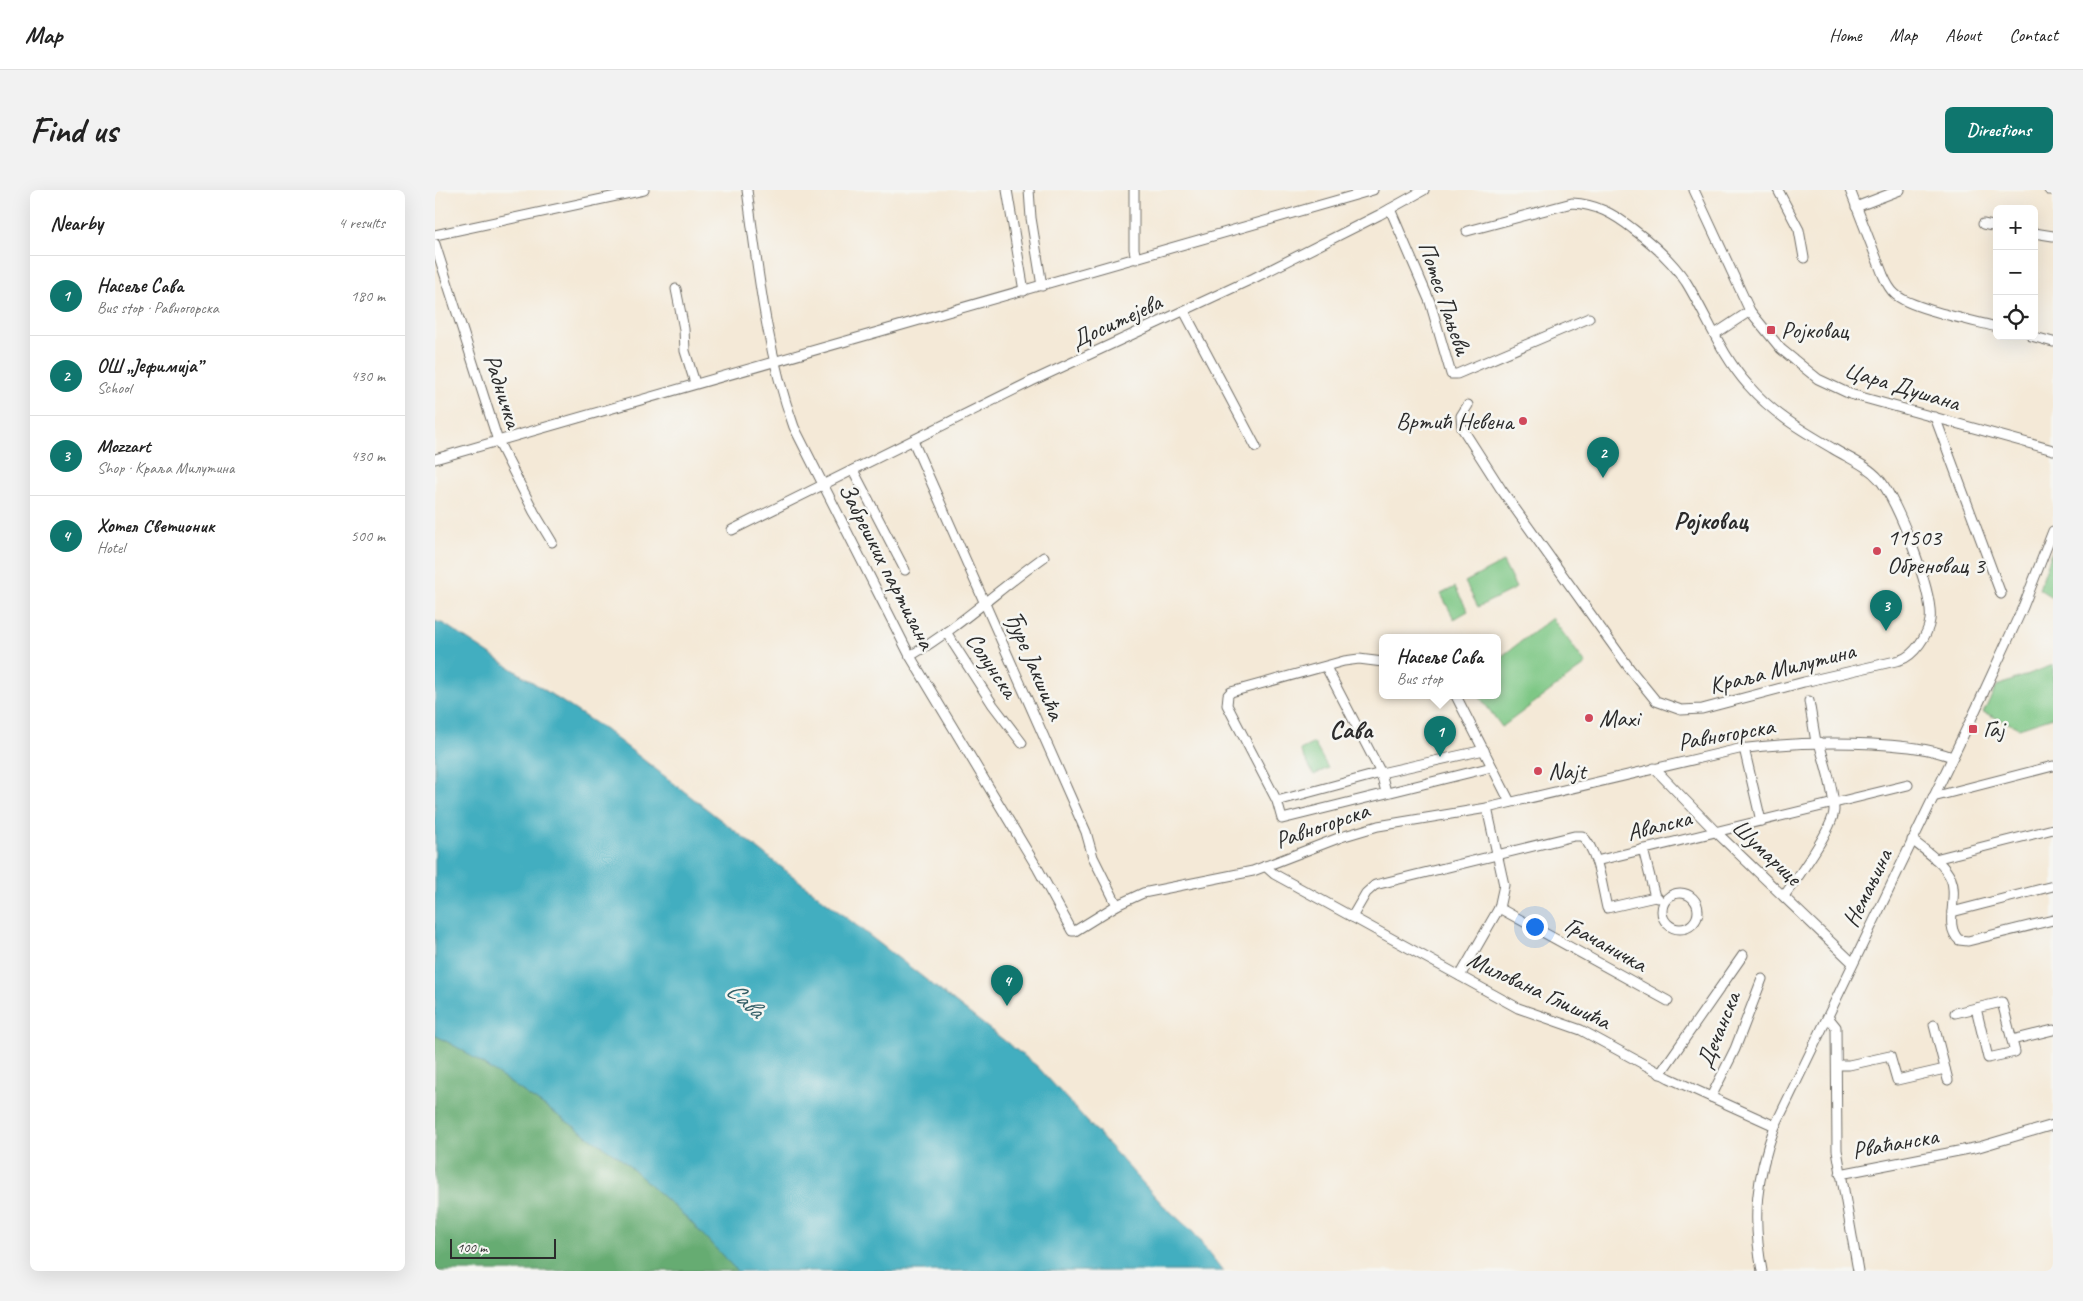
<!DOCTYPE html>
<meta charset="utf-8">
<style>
:root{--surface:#fff;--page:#f2f2f2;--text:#222;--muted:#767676;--line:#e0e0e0;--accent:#0f766e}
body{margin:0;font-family:Caveat,sans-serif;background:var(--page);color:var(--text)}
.controls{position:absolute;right:15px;top:15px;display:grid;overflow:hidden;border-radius:8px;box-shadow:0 5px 20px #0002}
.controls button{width:45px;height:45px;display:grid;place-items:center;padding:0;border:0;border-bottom:1px solid var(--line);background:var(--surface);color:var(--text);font:25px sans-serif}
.scale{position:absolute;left:15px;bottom:12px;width:106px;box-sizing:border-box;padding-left:5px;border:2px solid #2b2b2b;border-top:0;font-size:14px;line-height:18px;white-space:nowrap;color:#2b2b2b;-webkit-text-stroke:4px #f6f6f2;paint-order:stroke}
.you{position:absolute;left:1099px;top:736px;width:18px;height:18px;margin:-12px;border:4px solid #fff;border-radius:50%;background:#1a73e8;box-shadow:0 0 0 8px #1a73e833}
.badge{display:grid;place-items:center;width:32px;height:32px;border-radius:50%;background:var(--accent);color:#fff;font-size:16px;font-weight:700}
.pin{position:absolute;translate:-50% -41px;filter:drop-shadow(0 1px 2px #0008)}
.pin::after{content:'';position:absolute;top:26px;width:18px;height:15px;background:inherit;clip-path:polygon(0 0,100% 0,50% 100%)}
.popup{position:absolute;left:944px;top:444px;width:122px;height:65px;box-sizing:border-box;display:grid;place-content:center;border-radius:8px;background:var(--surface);filter:drop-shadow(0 1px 4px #0005);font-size:16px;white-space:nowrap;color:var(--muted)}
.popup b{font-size:19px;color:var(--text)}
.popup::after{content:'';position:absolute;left:50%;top:100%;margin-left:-10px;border:10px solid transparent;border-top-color:var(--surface)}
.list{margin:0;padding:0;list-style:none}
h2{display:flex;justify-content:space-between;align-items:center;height:65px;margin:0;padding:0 20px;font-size:21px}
h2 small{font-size:16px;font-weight:400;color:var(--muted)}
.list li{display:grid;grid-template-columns:32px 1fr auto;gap:15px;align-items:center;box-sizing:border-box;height:80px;padding:0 20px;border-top:1px solid var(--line)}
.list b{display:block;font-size:19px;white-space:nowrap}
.list p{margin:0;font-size:16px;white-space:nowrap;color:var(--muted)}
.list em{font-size:16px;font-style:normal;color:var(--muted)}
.icon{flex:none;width:28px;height:28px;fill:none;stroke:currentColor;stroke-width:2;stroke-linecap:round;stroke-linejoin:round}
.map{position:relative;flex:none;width:1618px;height:1081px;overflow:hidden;border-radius:8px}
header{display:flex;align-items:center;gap:30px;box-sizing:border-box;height:70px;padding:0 25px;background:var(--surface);border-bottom:1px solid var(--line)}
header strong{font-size:24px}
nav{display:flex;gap:28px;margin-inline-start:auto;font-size:18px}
.intro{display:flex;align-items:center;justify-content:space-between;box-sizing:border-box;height:120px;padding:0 30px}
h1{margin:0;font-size:35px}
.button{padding:12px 22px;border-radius:8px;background:var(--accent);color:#fff;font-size:18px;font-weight:700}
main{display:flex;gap:30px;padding:0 30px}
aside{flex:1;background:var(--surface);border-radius:8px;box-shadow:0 5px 20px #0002}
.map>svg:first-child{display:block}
.green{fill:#7ec785;stroke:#547958}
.forest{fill:#66ac72;stroke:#486c4e}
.water{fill:#42aec0;stroke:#366c76}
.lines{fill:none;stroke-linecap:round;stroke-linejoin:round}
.minor-casing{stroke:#716e67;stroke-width:11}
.minor{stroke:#fff;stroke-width:9}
.poi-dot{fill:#d1495b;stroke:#f6f6f2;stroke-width:2}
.labels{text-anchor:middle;stroke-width:5;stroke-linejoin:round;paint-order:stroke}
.street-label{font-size:24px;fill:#2b2b2b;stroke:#f6f6f2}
.poi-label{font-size:24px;fill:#2b2b2b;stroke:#f6f6f2;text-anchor:start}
.neighbourhood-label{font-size:25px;font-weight:bold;fill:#2b2b2b;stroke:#f6f6f2}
.water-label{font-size:25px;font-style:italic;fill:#345f67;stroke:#f6f6f2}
</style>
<header>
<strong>Map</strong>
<nav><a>Home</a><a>Map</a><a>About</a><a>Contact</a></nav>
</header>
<div class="intro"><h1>Find us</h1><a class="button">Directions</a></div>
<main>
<aside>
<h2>Nearby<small>4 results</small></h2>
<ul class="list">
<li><span class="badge">1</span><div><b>Насеље Сава</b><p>Bus stop · Равногорска</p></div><em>180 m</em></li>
<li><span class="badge">2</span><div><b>ОШ „Јефимија”</b><p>School</p></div><em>430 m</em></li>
<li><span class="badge">3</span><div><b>Mozzart</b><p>Shop · Краља Милутина</p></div><em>430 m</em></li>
<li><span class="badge">4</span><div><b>Хотел Светионик</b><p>Hotel</p></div><em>500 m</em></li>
</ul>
</aside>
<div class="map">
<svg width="1618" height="1081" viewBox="0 0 1618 1081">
<rect width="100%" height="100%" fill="#f6f6f2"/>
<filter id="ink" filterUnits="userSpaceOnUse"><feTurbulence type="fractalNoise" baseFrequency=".02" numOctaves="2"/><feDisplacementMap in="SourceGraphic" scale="10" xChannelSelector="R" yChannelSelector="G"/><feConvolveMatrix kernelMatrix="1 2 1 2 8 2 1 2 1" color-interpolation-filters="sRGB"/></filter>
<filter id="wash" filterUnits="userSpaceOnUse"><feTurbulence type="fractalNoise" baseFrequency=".0096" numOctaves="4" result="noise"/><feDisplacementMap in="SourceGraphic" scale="20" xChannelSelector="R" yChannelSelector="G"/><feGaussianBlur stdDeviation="1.12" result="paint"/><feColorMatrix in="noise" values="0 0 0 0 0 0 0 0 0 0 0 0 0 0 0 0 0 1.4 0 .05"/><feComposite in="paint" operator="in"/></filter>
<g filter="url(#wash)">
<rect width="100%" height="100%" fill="#f4e9d7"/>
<g class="green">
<polygon points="1618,359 1618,408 1604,399"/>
<polygon points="1068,372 1081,398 1043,417 1030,392"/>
<polygon points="1020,397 1033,421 1019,429 1006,404"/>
<polygon points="1117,428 1151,474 1067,537 1044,506 1062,506 1063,469"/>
<polygon points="1618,475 1618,527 1584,538 1548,522 1562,496"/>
<polygon points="879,553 893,578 879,585 865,560"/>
</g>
<polygon class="forest" points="0,845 27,860 184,967 255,1031 302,1081 0,1081"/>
<polygon class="water" points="0,431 9,434 169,539 602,876 728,1015 758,1042 788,1081 302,1081 255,1031 184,967 27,860 0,845"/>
</g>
<g filter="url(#ink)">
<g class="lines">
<defs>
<g id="minor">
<path d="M312 0C323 80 331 160 359 237L475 466 603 679 637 741H640L682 715 708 703 818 681 906 647 943 636 1052 618 1304 559C1349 553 1393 552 1438 554 1466 556 1491 557 1517 567"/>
<polyline points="572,0 589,101"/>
<polyline points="594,0 596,28 607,96"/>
<polyline points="699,0 699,59 701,69"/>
<polyline points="1259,0 1315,121 1346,159 1383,189 1415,204 1618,260"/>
<polyline points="1343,0 1364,40 1369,68"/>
<path d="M1415 0 1448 85C1451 92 1454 99 1460 104 1474 118 1539 131 1562 137"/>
<polyline points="1614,0 1618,0"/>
<polyline points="1421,17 1465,0"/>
<polyline points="955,19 995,112 1016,184 1022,184 1154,128"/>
<polyline points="1548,34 1562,37"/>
<path d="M1032 41 1137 13C1161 14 1179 24 1198 39 1218 54 1237 71 1251 92 1272 126 1286 165 1313 195 1337 223 1366 240 1397 258 1413 268 1432 275 1444 289 1462 309 1499 404 1495 430 1493 445 1479 466 1465 470L1369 492 1267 519 1246 520 1221 511 1195 479 1066 299 1027 238 1026 226 1033 215"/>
<polyline points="1599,43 1618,46"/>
<polyline points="0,45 209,0"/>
<polyline points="0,54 63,251 99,322 117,352"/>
<polyline points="241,99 249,139 250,161 260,193"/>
<polyline points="749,121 821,257"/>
<polyline points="1280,144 1315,121"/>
<polyline points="1596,146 1618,152"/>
<polyline points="1500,227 1566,404"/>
<polyline points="478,251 651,642 658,667 682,715"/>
<polyline points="0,269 938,0"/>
<polyline points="418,280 470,380"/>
<polyline points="297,340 597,191 819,88 944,25 989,0"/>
<polyline points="511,442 558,515 587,553"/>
<path d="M475 466C523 438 564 399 609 367"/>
<polyline points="948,472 924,469 909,471 796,502 793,505 792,515 842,611 847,629 1057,577"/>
<polyline points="891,477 946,583 951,602"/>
<polyline points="1021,506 1075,612"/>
<polyline points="1374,511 1381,552"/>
<polyline points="1309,558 1326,631"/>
<polyline points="1219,578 1281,642 1418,773"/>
<polyline points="1498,607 1618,576"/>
<polyline points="842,611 946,583 1049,560"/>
<polyline points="1052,618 1069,695 1064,718 1233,811"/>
<path d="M1477 650C1491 661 1509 673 1516 689 1524 708 1508 735 1524 750L1533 751 1618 730"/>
<polyline points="1208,659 1220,707 1223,708"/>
<polyline points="1500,669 1618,639"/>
<polyline points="1161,671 1473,595"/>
<polyline points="830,676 839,684 1083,818 1146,840 1234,888 1340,936"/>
<circle cx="1245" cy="721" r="18"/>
<path d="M1349 706C1361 690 1399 637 1399 620 1399 599 1389 572 1384 552"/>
<polyline points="1517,722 1618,696"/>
<path d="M917 727 931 703 940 695 1139 646H1147C1163 660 1167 697 1172 718L1220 707"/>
<polyline points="1025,786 1064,718"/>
<polyline points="1520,823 1567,812 1580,862 1553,868 1541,818"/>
<polyline points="1393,827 1401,837 1402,960 1423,1081"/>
<polyline points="1499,835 1513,890"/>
<polyline points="1577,850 1618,840"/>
<polyline points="1402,875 1414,875 1455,866 1462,890 1510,879"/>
<polyline points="1225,884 1308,765"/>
<polyline points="1276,907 1300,859 1327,789"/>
<polyline points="1405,984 1544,957 1618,935"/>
<path d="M1327 1081C1317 1027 1321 988 1340 936L1541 519 1588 417 1618 341"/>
</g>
</defs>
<use href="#minor" class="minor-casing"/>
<use href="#minor" class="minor"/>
</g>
</g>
<g class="poi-dot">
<rect x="1331" y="135" width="10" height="10" rx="2.5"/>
<circle cx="1088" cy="231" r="5"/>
<circle cx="1442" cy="361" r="5"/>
<circle cx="1154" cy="528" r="5"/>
<rect x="1533" y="534" width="10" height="10" rx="2.5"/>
<circle cx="1103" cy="581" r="5"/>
</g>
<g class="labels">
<g class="street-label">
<text transform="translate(1010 108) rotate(71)" y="8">Потес Пањеви</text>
<text transform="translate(681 131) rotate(-25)" y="8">Доситејева</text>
<text transform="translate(1467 196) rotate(17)" y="8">Цара Душана</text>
<text transform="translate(68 201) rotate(72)" y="8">Радничка</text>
<text transform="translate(452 376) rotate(63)" y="8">Забрешких партизана</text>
<text transform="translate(557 475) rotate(56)" y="8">Солунска</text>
<text transform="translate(600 475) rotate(67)" y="8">Ђуре Јакшића</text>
<text transform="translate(1347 478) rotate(-14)" y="8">Краља Милутина</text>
<text transform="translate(1291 544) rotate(-10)" y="8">Равногорска</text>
<text transform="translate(887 635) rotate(-19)" y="8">Равногорска</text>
<text transform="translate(1224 635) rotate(-14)" y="8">Авалска</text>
<text transform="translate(1332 662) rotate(43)" y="8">Шумарице</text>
<text transform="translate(1432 698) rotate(-64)" y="8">Немањина</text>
<text transform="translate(1171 754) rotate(29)" y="8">Грачаничка</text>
<text transform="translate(1104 800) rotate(25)" y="8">Милована Глишића</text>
<text transform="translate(1283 840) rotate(-68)" y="8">Дечанска</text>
<text transform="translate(1460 953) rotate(-10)" y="8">Рваћанска</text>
</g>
<g class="poi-label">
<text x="1346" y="148">Ројковац</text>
<text x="1078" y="239" text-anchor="end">Вртић Невена</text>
<text x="1452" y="355">11503<tspan x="1452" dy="28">Обреновац 3</tspan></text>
<text x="1164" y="536">Maxi</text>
<text x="1548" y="547">Гај</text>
<text x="1113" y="589">Najt</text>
</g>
<g class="neighbourhood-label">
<text x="1276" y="339">Ројковац</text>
<text x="916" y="548">Сава</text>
</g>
<g class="water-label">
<text transform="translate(311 809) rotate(42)" y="9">Сава</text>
</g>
</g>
</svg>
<div class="controls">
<button>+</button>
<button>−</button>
<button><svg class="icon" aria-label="locate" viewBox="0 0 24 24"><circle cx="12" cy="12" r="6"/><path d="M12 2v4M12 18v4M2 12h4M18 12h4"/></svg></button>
</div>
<div class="scale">100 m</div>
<div class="you"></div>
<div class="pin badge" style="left:1005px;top:567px">1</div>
<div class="popup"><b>Насеље Сава</b>Bus stop</div>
<div class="pin badge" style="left:1168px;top:288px">2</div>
<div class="pin badge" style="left:1451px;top:441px">3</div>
<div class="pin badge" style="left:572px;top:816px">4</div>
</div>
</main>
